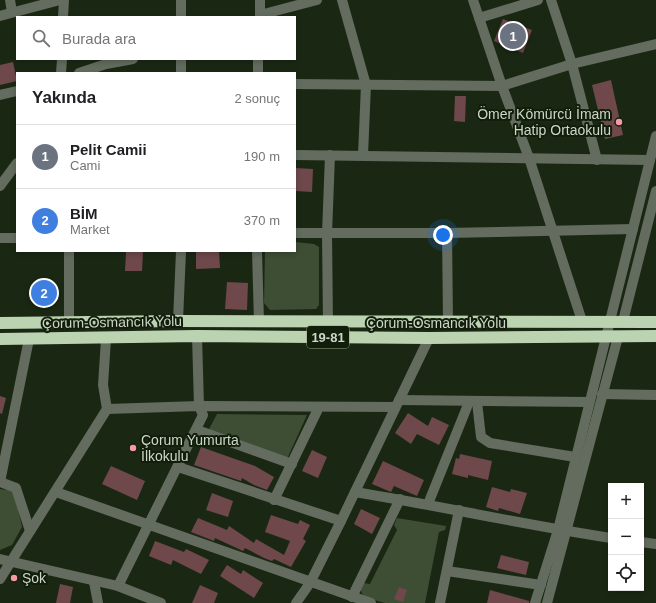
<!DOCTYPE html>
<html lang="tr">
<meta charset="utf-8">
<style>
:root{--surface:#fff;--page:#f2f2f2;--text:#202124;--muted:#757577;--line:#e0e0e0;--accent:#b45309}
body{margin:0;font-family:Arial,sans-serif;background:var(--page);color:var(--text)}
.controls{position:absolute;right:12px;bottom:12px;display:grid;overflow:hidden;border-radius:0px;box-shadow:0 2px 6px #0003}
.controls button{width:36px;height:36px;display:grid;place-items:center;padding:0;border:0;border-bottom:1px solid var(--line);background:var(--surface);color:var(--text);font:20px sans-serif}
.you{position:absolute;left:443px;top:235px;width:14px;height:14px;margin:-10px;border:3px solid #fff;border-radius:50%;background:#1a73e8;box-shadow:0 0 0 6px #1a73e833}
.badge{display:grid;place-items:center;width:26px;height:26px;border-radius:50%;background:var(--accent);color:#fff;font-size:13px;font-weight:700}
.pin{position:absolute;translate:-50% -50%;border:2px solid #fff;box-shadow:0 1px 4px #0006}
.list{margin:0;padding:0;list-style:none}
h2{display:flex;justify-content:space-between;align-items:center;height:52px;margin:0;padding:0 16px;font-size:17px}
h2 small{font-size:13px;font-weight:400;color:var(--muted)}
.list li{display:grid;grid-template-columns:26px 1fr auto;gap:12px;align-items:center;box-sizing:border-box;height:64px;padding:0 16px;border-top:1px solid var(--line)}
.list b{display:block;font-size:15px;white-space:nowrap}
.list p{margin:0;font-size:13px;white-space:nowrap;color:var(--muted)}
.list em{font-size:13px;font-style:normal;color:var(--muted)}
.icon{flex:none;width:22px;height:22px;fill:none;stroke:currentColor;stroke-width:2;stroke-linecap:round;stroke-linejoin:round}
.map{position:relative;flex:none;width:656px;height:603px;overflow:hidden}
.search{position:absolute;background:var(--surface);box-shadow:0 2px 6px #0003;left:16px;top:16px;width:280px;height:44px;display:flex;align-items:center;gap:10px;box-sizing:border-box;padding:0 14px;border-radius:0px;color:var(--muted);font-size:15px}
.panel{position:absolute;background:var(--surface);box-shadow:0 2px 6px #0003;left:16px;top:72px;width:280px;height:180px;border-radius:0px}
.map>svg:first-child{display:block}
.green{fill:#3d4e35}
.building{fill:#6e484b}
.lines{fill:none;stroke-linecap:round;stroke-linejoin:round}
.minor{stroke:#636c5f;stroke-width:10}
.highway{stroke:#bcd3b2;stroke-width:12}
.poi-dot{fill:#f49aa3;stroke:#111e0a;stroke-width:1.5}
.labels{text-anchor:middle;stroke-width:4;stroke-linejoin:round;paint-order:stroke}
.shield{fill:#111e0a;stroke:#959f8f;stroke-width:1}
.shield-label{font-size:13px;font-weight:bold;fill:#cdd6c8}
.poi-label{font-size:14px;fill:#cdd6c8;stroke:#111e0a;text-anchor:start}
.street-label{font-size:14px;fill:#cdd6c8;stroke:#111e0a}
</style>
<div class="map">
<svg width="656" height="603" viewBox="0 0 656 603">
<rect width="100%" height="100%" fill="#1a2813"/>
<g class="green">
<polygon points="295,242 314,244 319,247 319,305 316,309 270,310 264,303 265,251 295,251"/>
<polygon points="217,414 307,415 287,459 208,431"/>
<polygon points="0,489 14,491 22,527 12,545 0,550"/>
<polygon points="397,518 446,526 445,530 439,532 425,603 385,603 364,597 360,589 363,583 370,584 397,530 394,525"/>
</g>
<g class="building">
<polygon points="503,19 532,30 523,53 494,41"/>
<polygon points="13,62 17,81 0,85 0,65"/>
<polygon points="611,80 623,135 605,139 592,85"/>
<polygon points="455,96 466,96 465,122 454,121"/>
<polygon points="295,168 313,169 312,192 295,191"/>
<polygon points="196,251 219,251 220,268 196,269"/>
<polygon points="126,252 143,252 142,271 125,271"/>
<polygon points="227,282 248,283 247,310 225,309"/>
<polygon points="0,396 6,398 2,414 0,413"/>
<polygon points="408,413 428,426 432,417 449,425 439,445 417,434 411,444 395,433"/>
<polygon points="201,447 255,466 274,477 267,490 254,485 242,478 241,481 194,465"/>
<polygon points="312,450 327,457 318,478 302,471"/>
<polygon points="460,454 492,461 488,480 468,475 468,478 452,474 456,458 459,459"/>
<polygon points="383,461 424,480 417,496 394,486 391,492 372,484"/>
<polygon points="111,466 145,481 137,500 102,484"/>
<polygon points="492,487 510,492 511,489 527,493 520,514 499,508 498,511 486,507"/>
<polygon points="212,493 233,501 228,517 206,510"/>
<polygon points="361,509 380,518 372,534 354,524"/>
<polygon points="271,515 298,524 300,520 310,525 303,539 306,541 291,567 274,559 272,561 264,558 245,548 243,551 215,538 214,541 191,532 198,518 227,530 229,526 254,543 256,539 284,555 290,541 265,532"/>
<polygon points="155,541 184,552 186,549 209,560 201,574 173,560 171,565 149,556"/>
<polygon points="501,555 529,562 526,575 497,568"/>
<polygon points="227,565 241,574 243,570 263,583 254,598 220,576"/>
<polygon points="60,584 73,587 70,603 56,603"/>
<polygon points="200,585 218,593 214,603 192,603"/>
<polygon points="399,587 407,590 403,602 394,599"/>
<polygon points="490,590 529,601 529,603 487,603"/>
</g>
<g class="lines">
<g class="minor">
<polyline points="10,0 12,12"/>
<polyline points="260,0 260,17"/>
<polyline points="342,0 366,85 363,155"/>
<polyline points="473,0 502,86 529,158 582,321"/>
<polyline points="551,0 572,64 597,160"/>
<polyline points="260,15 317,0"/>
<polyline points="0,16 60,0"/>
<polyline points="63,17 64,0"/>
<polyline points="181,17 181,0"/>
<polyline points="479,18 538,0"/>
<polyline points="181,59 181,73"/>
<polyline points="61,73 62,59"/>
<polyline points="79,73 106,64 133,59"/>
<polyline points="258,73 258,59"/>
<polyline points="295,84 502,86 572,64 656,44"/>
<polyline points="0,95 17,91"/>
<polyline points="295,155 650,160"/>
<polyline points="0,186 17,163"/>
<polyline points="295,233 447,233 633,229"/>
<polyline points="447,233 448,321"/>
<polyline points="0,238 17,238"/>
<polyline points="69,251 69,323"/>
<polyline points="257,251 259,322"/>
<polyline points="178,321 181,251"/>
<polyline points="623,321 656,191"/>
<polyline points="328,323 327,234 330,155"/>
<polyline points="602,394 656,395"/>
<polyline points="399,400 589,402"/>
<polyline points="477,402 481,437 490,443 575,457"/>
<polyline points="107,409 199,406 395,407"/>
<polyline points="197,430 292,464"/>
<polyline points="178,467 341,521"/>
<polyline points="0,482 29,339"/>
<polyline points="0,482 16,488 30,531"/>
<polyline points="56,492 371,603"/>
<path d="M355 492C440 506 525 525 611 538"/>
<polyline points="274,500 319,407"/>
<polyline points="428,504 469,402"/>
<polyline points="641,542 656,544"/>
<polyline points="0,559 118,586 161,603"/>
<polyline points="447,571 541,585"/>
<polyline points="0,579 107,409 103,385 106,339"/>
<polyline points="94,582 98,603"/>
<polyline points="118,586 203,415 199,406 197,336"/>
<polyline points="352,597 400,499"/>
<polyline points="296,603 310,583 341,521 429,338"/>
<polyline points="440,603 459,510"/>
<polyline points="535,603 558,530 656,136"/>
<polyline points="547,603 618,337"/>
</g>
<g class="highway">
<polyline points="0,323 178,321 656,322"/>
<polyline points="0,339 197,336 429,338 656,336"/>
</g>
</g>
<g class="poi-dot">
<circle cx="619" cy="122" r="4"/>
<circle cx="133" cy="448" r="4"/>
<circle cx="14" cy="578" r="4"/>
</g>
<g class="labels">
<rect class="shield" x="307" y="326" width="42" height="22" rx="3"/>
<g class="shield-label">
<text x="328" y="342">19-81</text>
</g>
<g class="poi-label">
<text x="611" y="119" text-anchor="end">Ömer Kömürcü İmam<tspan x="611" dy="16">Hatip Ortaokulu</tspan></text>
<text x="141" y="445">Çorum Yumurta<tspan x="141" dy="16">İlkokulu</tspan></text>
<text x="22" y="583">Şok</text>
</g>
<g class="street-label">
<text transform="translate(112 322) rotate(-1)" y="5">Çorum-Osmancık Yolu</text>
<text x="436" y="328">Çorum-Osmancık Yolu</text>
</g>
</g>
</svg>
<div class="controls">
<button>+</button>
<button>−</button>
<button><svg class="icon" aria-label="locate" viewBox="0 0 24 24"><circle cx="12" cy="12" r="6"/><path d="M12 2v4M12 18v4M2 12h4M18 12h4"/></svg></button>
</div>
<div class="you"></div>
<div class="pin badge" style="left:513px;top:36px;background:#6b7280">1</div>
<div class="pin badge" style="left:44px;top:293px;background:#3f7fe0">2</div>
<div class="search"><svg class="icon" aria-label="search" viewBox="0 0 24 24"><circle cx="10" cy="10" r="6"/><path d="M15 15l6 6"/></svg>Burada ara</div>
<section class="panel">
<h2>Yakında<small>2 sonuç</small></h2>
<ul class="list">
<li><span class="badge" style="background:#6b7280">1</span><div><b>Pelit Camii</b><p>Cami</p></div><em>190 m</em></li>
<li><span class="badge" style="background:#3f7fe0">2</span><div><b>BİM</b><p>Market</p></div><em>370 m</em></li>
</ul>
</section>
</div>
